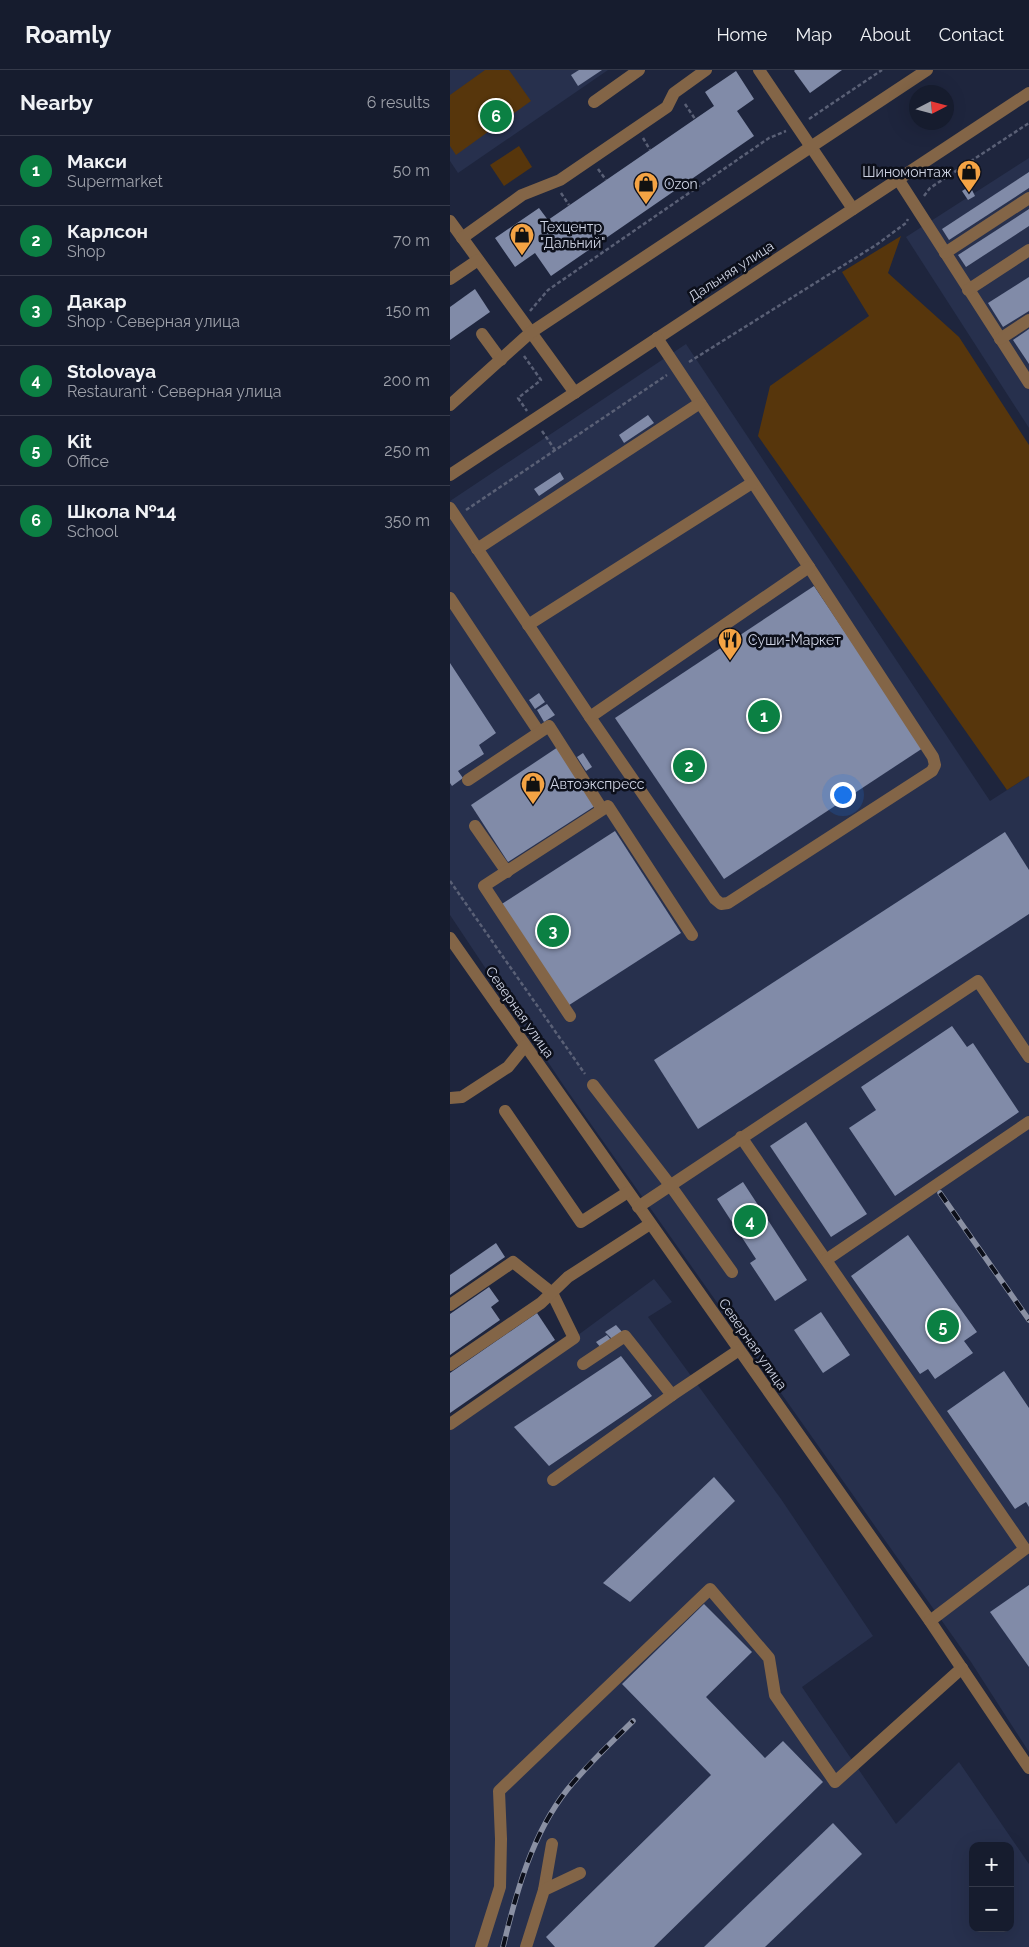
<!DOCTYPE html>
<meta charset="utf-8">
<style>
:root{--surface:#161c2e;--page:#1f2536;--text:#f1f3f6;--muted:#9ea1aa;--line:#353a4a;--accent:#0b8043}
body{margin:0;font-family:Raleway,sans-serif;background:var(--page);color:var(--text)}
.controls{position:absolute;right:15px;bottom:15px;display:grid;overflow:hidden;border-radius:10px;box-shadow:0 5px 20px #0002}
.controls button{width:45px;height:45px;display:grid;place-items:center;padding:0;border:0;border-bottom:1px solid var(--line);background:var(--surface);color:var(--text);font:25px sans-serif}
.compass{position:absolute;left:459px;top:15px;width:45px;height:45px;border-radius:50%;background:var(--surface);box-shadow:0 5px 20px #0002;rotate:84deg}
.you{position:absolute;left:392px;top:724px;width:18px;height:18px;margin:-12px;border:4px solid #fff;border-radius:50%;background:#1a73e8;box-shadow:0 0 0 8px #1a73e833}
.badge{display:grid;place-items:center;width:32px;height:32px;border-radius:50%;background:var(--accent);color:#fff;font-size:16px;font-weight:700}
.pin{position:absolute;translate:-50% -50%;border:2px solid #fff;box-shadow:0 1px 5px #0006}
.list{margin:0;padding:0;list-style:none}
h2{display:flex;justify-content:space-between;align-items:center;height:65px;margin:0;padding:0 20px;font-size:21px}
h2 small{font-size:16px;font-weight:400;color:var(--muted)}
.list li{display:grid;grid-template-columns:32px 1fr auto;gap:15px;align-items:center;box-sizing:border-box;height:70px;padding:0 20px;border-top:1px solid var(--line)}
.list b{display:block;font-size:19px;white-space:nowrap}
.list p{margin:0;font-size:16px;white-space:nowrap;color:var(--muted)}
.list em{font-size:16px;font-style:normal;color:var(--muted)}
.map{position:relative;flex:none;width:579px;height:1877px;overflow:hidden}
header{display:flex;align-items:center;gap:30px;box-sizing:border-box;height:70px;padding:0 25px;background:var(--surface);border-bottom:1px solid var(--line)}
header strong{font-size:24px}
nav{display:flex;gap:28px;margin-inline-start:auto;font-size:18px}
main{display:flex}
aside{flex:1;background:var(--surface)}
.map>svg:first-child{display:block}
.built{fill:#27304d;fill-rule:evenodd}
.green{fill:#57360c}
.building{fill:#818ba8}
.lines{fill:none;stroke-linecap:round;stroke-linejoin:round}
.path{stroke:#5a6076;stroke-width:2.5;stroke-dasharray:4 2.5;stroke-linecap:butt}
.minor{stroke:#836547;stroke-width:12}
.rail-casing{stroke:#8a90a3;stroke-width:5.5}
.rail{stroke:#0c0f1a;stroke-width:4;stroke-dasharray:11;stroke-linecap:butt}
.labels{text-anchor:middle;stroke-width:5;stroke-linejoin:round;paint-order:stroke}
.poi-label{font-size:14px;fill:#ced3e3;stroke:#0c0f1a;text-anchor:start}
.street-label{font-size:14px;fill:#ced3e3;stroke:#0c0f1a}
</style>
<header>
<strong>Roamly</strong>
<nav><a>Home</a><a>Map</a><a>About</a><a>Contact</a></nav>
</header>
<main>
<aside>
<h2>Nearby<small>6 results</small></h2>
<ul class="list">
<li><span class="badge">1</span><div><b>Макси</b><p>Supermarket</p></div><em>50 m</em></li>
<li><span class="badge">2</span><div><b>Карлсон</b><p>Shop</p></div><em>70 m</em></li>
<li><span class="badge">3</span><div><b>Дакар</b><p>Shop · Северная улица</p></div><em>150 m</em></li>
<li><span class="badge">4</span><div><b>Stolovaya</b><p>Restaurant · Северная улица</p></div><em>200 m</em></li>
<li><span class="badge">5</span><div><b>Kit</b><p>Office</p></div><em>250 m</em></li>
<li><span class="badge">6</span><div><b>Школа №14</b><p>School</p></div><em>350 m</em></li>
</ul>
</aside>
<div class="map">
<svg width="579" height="1877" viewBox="0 0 579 1877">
<rect width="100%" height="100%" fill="#1e253d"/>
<g class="built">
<polygon points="0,0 158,0 8,103 0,91"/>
<polygon points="579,88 579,358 456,167"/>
<polygon points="236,274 540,731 579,706 579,1682 521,1592 114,1016 0,845 0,431"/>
<path d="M204 1209 222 1232 198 1247 331 1429 423 1566 352 1617 446 1754 509 1692 579 1794V1877H0V1351L124 1268ZM523 1776H560V1858H523Z"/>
</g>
<g class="green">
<polygon points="35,0 59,0 81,31 6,85 0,76 0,25"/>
<polygon points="69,76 82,97 54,116 40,95"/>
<polygon points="451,166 438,203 509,267 579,375 579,706 557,720 308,366 320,316 419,246 392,202"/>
</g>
<g class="building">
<polygon points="129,0 152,0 128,16 121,5"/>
<polygon points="345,0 392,0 360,23 344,1"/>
<polygon points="286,1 304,29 287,41 304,66 101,206 85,183 65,197 45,168 89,138 98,150 264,36 255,22"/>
<polygon points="579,102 579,118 499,170 492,159"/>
<polygon points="520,116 525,126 518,130 512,121"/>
<polygon points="579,139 579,156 516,197 508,185"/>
<polygon points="579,207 579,241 553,257 538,233"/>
<polygon points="25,219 40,242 0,270 0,237"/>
<polygon points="579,259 579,294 563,270"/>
<polygon points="198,345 204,353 174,373 169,365"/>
<polygon points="110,402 114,409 89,426 84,419"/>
<polygon points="364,516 473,678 274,809 165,648"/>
<polygon points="0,593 46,663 29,675 34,684 8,701 13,708 2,716 0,713"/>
<polygon points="89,623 95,632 85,639 79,630"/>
<polygon points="97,634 105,645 94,652 87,640"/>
<polygon points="108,677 145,736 58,792 21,735"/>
<polygon points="133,683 142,697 136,701 127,687"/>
<polygon points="165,761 231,863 113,939 47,837"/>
<polygon points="555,762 579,800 579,844 248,1059 204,990"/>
<polygon points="502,956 517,977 523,973 569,1042 445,1126 399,1058 426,1040 411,1017"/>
<polygon points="356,1052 417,1144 381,1167 320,1076"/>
<polygon points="293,1112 357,1210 325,1231 300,1193 306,1189 267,1129"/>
<polygon points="458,1165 527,1262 514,1271 523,1283 485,1309 478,1299 470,1304 401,1206"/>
<polygon points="46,1173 55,1187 0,1225 0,1205"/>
<polygon points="39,1217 49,1231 41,1237 50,1250 0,1285 0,1244"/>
<polygon points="371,1242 400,1285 373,1303 344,1260"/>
<polygon points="87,1243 105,1270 0,1343 0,1303"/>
<polygon points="166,1255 173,1263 163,1270 155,1262"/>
<polygon points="157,1265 162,1271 152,1279 146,1272"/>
<polygon points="171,1286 202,1326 99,1396 64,1357"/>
<polygon points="554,1301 579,1338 579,1437 576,1432 565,1439 497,1341"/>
<polygon points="264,1407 285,1431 180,1532 153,1513"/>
<polygon points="579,1515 579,1597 540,1542"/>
<polygon points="254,1534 302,1582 256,1627 315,1688 333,1671 373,1712 204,1877 105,1877 96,1867 261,1705 172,1614"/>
<polygon points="383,1753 412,1784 315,1877 254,1877"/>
</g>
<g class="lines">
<g class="path">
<polyline points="235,34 245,49"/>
<polyline points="359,49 432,0"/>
<polyline points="193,68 200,80"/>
<polyline points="148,99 156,110"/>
<polyline points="111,123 119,135"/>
<polyline points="474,126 480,118 579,53"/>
<polyline points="80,241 98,220 319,68 336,61"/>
<polyline points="74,286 91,310 68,328 77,341"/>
<polyline points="239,292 426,175 456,153 458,149"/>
<polyline points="92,361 105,380"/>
<polyline points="16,440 217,305"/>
<polyline points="0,811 135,1004"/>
</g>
<g class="minor">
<polyline points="309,0 403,139"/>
<polyline points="144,32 189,0"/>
<polyline points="448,109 579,313"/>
<polyline points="0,151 125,323"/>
<polyline points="12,168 72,125 110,110 217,37 224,23 256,0"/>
<polyline points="495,183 579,128"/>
<polyline points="0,209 28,190"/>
<polyline points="518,220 579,180"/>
<polyline points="32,264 51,290"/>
<polyline points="550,269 579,250"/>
<polyline points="0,335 80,263 477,0"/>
<polyline points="0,405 579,23"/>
<polyline points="0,438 140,647 265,829 271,834 278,833 482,701 485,695 483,687 359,497 207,268"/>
<polyline points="27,479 250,333"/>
<polyline points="0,528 89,662"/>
<polyline points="78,555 302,413"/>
<polyline points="140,647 359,497"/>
<polyline points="18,710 99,656 152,739"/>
<polyline points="25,756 57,802"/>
<polyline points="0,868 480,1551 579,1698"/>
<polyline points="120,946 34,816 158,736 242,865"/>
<polyline points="143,1015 220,1115 282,1202"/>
<polyline points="0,1028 12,1027 58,997 75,976"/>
<polyline points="55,1041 131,1152 178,1122"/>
<polyline points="291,1067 575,1479 480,1551"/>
<polyline points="188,1137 528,911 579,987"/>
<polyline points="376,1190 579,1052"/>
<polyline points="0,1235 63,1192 102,1223 124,1268 0,1354"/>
<polyline points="133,1294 175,1266 222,1325"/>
<polyline points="0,1295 91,1233 118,1207 200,1154"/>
<polyline points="103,1410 222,1325 289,1280"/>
<polyline points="94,1820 102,1774"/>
<polyline points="31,1877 50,1817 51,1769 49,1721 260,1519 319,1588 325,1625 385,1712 512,1598"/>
<polyline points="76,1877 94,1820 130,1803"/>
</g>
<defs>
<g id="rail">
<polyline points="490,1123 579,1250"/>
<path d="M53 1877C66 1823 82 1764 117 1720 137 1695 161 1673 183 1651"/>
</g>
</defs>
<use href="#rail" class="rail-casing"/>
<use href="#rail" class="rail"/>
</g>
<defs>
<symbol id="shop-pin" viewBox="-11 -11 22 30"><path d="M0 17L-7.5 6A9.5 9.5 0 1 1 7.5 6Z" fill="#f4a344" stroke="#0c0f1a"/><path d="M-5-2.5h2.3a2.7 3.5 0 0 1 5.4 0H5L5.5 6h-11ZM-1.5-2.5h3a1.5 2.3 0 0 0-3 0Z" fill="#111"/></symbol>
<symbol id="restaurant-pin" viewBox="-11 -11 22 30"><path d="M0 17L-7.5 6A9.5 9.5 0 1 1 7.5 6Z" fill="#f4a344" stroke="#0c0f1a"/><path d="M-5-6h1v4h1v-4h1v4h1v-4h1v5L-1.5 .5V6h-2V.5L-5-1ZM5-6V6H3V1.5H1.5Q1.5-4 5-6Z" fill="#111"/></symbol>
</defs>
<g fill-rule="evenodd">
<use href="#shop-pin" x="505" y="88" width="28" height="38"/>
<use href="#shop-pin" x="182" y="100" width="28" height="38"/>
<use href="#shop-pin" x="58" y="151" width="28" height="38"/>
<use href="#restaurant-pin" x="266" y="556" width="28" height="38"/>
<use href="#shop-pin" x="69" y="700" width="28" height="38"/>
</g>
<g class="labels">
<g class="poi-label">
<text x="502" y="107" text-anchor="end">Шиномонтаж</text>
<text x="214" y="119">Ozon</text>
<text x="90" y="162">Техцентр<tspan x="90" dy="16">"Дальний"</tspan></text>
<text x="298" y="575">Суши-Маркет</text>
<text x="100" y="719">Автоэкспресс</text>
</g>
<g class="street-label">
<text transform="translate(281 201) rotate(-33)" y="5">Дальняя улица</text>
<text transform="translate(70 942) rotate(55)" y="5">Северная улица</text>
<text transform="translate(303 1274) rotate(55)" y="5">Северная улица</text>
</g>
</g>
</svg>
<div class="controls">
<button>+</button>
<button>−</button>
</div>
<svg class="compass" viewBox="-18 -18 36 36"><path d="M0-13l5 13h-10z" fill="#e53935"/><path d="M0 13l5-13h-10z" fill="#9ea1aa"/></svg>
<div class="you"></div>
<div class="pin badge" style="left:314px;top:646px">1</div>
<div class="pin badge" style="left:239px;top:696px">2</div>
<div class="pin badge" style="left:103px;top:861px">3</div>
<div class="pin badge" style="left:300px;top:1151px">4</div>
<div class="pin badge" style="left:493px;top:1256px">5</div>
<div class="pin badge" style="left:46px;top:46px">6</div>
</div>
</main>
